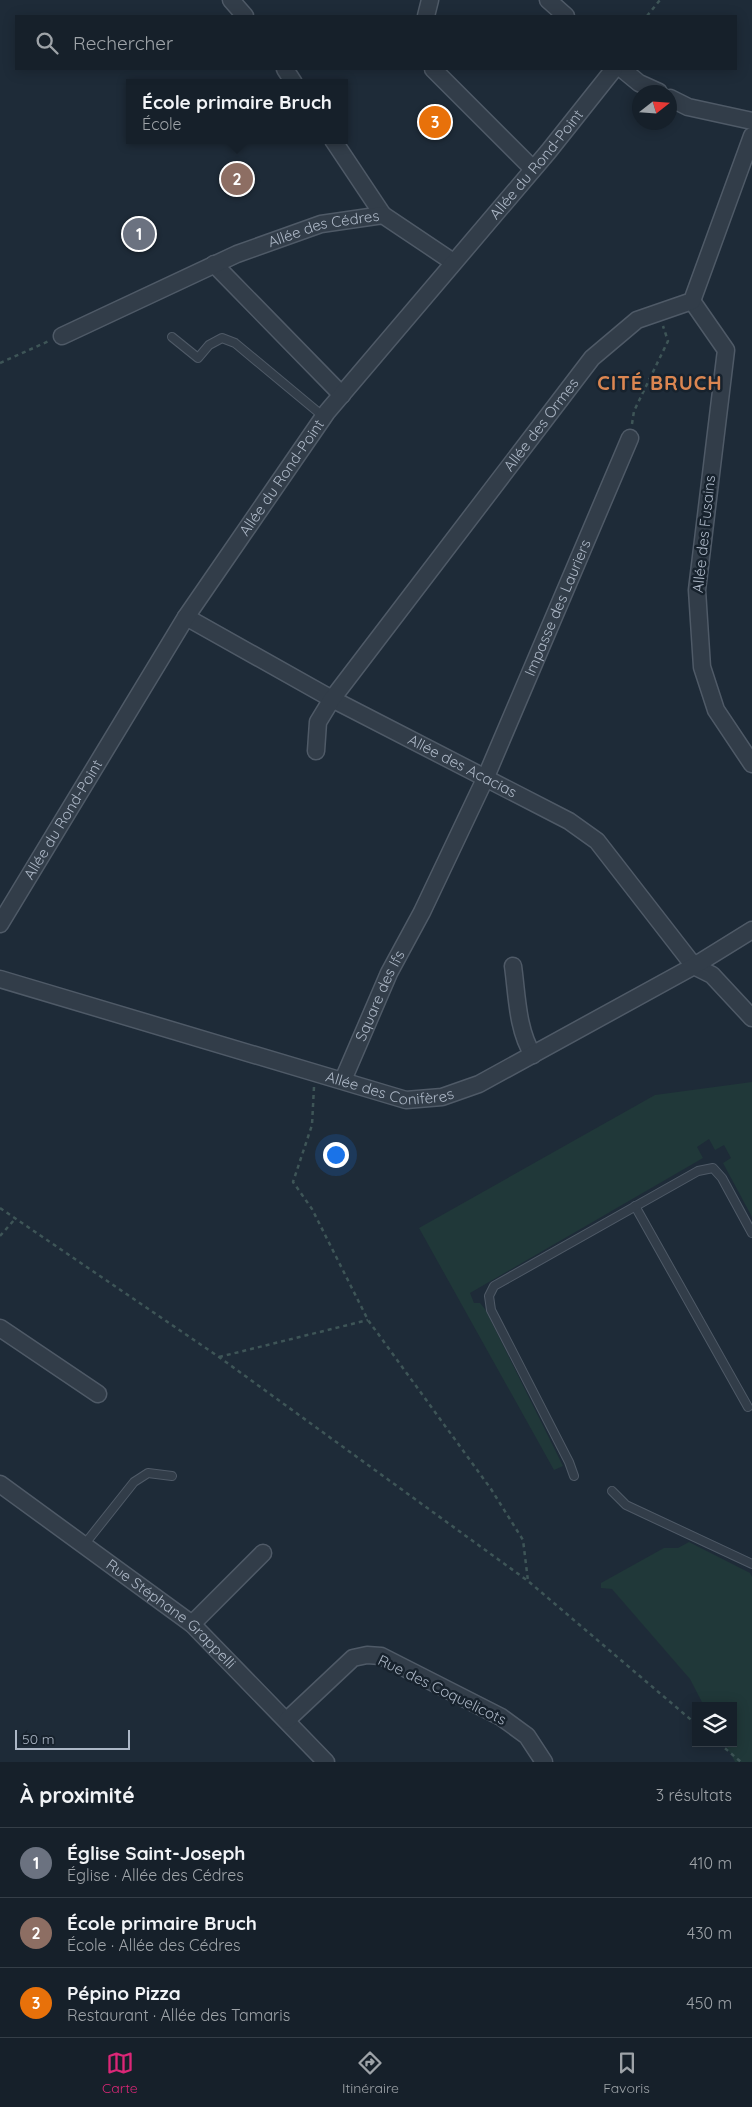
<!DOCTYPE html>
<html lang="fr">
<meta charset="utf-8">
<style>
:root{--surface:#16202a;--page:#232d36;--text:#f1f3f6;--muted:#9ea3a8;--line:#353e47;--accent:#db2777}
body{margin:0;font-family:Quicksand,sans-serif;background:var(--page);color:var(--text)}
.controls{position:absolute;right:15px;bottom:15px;display:grid;overflow:hidden;border-radius:0px;box-shadow:0 2px 12px #0003}
.controls button{width:45px;height:45px;display:grid;place-items:center;padding:0;border:0;border-bottom:1px solid var(--line);background:var(--surface);color:var(--text);font:25px sans-serif}
.compass{position:absolute;left:632px;top:85px;width:45px;height:45px;border-radius:50%;background:var(--surface);box-shadow:0 2px 12px #0003;rotate:73deg}
.scale{position:absolute;left:15px;bottom:12px;width:115px;box-sizing:border-box;padding-left:5px;border:2px solid #acb7c6;border-top:0;font-size:14px;line-height:18px;white-space:nowrap;color:#acb7c6;-webkit-text-stroke:4px #17222d;paint-order:stroke}
.you{position:absolute;left:335px;top:1154px;width:18px;height:18px;margin:-12px;border:4px solid #fff;border-radius:50%;background:#1a73e8;box-shadow:0 0 0 8px #1a73e833}
.badge{display:grid;place-items:center;width:32px;height:32px;border-radius:50%;background:var(--accent);color:#fff;font-size:16px;font-weight:700}
.pin{position:absolute;translate:-50% -50%;border:2px solid #fff;box-shadow:0 1px 5px #0006}
.popup{position:absolute;left:126px;top:79px;width:222px;height:65px;box-sizing:border-box;display:grid;place-content:center;border-radius:0px;background:var(--surface);filter:drop-shadow(0 1px 4px #0005);font-size:16px;white-space:nowrap;color:var(--muted)}
.popup b{font-size:19px;color:var(--text)}
.popup::after{content:'';position:absolute;left:50%;top:100%;margin-left:-10px;border:10px solid transparent;border-top-color:var(--surface)}
.list{margin:0;padding:0;list-style:none}
h2{display:flex;justify-content:space-between;align-items:center;height:65px;margin:0;padding:0 20px;font-size:21px}
h2 small{font-size:16px;font-weight:400;color:var(--muted)}
.list li{display:grid;grid-template-columns:32px 1fr auto;gap:15px;align-items:center;box-sizing:border-box;height:70px;padding:0 20px;border-top:1px solid var(--line)}
.list b{display:block;font-size:19px;white-space:nowrap}
.list p{margin:0;font-size:16px;white-space:nowrap;color:var(--muted)}
.list em{font-size:16px;font-style:normal;color:var(--muted)}
.icon{flex:none;width:28px;height:28px;fill:none;stroke:currentColor;stroke-width:2;stroke-linecap:round;stroke-linejoin:round}
.map{position:relative;flex:none;width:752px;height:1762px;overflow:hidden}
.search{position:absolute;background:var(--surface);box-shadow:0 2px 12px #0003;left:15px;right:15px;top:15px;height:55px;display:flex;align-items:center;gap:12px;box-sizing:border-box;padding:0 18px;border-radius:0px;color:var(--muted);font-size:19px}
.sheet{height:275px;background:var(--surface)}
nav{display:flex;justify-content:space-around;align-items:center;box-sizing:border-box;height:70px;border-top:1px solid var(--line);background:var(--surface);font-size:14px;color:var(--muted)}
nav a{display:grid;justify-items:center;gap:2px}
nav .on{color:var(--accent)}
.map>svg:first-child{display:block}
.green{fill:#203839}
.lines{fill:none;stroke-linecap:round;stroke-linejoin:round}
.service-casing{stroke:#4f5a67;stroke-width:10}
.minor-casing{stroke:#4f5a67;stroke-width:19}
.path{stroke:#3e5557;stroke-width:2.5;stroke-dasharray:4 4;stroke-linecap:butt}
.service{stroke:#323d49;stroke-width:8}
.minor{stroke:#323d49;stroke-width:16}
.labels{text-anchor:middle;stroke-width:5;stroke-linejoin:round;paint-order:stroke}
.street-label{font-size:15px;fill:#acb7c6;stroke:#17222d}
.district-label{font-size:20px;font-weight:bold;letter-spacing:1px;fill:#db8651;stroke:#17222d}
</style>
<div class="map">
<svg width="752" height="1762" viewBox="0 0 752 1762">
<rect width="100%" height="100%" fill="#1e2b38"/>
<g class="green">
<polygon points="752,1082 752,1217 723,1163 731,1158 724,1145 715,1150 709,1139 697,1147 703,1158 470,1293 474,1303 480,1303 485,1309 563,1466 554,1470 419,1228 655,1095"/>
<polygon points="689,1542 750,1573 752,1577 752,1762 735,1762 725,1743 733,1743 733,1706 704,1706 690,1679 612,1589 601,1588 601,1583 664,1548 678,1548"/>
</g>
<g class="lines">
<defs>
<g id="service">
<polyline points="172,337 198,358 209,345 222,338 235,343 324,417"/>
<polyline points="635,1206 748,1407"/>
<polyline points="574,1476 569,1462 491,1310 489,1296 494,1286 698,1171 713,1168 722,1178 752,1233"/>
<polyline points="612,1491 626,1505 752,1564"/>
<polyline points="84,1545 134,1482 148,1473 172,1476"/>
</g>
<g id="minor">
<polyline points="231,0 245,16"/>
<polyline points="548,0 566,16"/>
<polyline points="426,16 430,0"/>
<polyline points="285,69 294,83"/>
<polyline points="433,69 533,169"/>
<polyline points="622,69 639,83 659,92"/>
<polyline points="670,98 688,107 752,121"/>
<polyline points="333,140 383,215"/>
<polyline points="214,264 342,395"/>
<polyline points="692,301 726,350 697,590 702,667 716,710 752,764"/>
<path id="s1" d="M62 336 237 254 321 224 383 215 453 262"/>
<path id="s2" d="M186 617 332 699 569 821 597 841 694 966 712 975 752 1018"/>
<path id="s3" d="M316 751 318 722 332 699 592 358 637 320 692 301 752 136"/>
<path id="s4" d="M0 924 186 617 327 412 548 152 614 69"/>
<path d="M513 966C517 994 517 1030 533 1055"/>
<path id="s5" d="M0 979 406 1100 442 1097 479 1084 694 966 752 930"/>
<path id="s6" d="M343 1080 389 973 422 912 485 779 630 438"/>
<polyline points="0,1328 98,1394"/>
<path id="s7" d="M0 1484 192 1624 326 1762"/>
<polyline points="192,1624 263,1553"/>
<polyline points="287,1720 353,1658 367,1655 381,1656 501,1717 527,1736 544,1762"/>
</g>
</defs>
<use href="#service" class="service-casing"/>
<use href="#minor" class="minor-casing"/>
<g class="path">
<polyline points="647,16 660,0"/>
<polyline points="0,363 49,341"/>
<polyline points="632,424 634,411 668,341 663,326"/>
<polyline points="314,1087 312,1125 293,1182 312,1209 368,1320 491,1489 523,1540 528,1581"/>
<polyline points="0,1208 219,1357 528,1581 696,1724"/>
<polyline points="0,1236 15,1219"/>
<polyline points="219,1357 368,1320"/>
<polyline points="719,1743 741,1762"/>
</g>
<use href="#service" class="service"/>
<use href="#minor" class="minor"/>
</g>
<g class="labels">
<g class="street-label">
<text dy="5" stroke="none"><textPath href="#s4" startOffset="932">Allée du Rond-Point</textPath></text>
<text dy="5" stroke="none"><textPath href="#s1" startOffset="284">Allée des Cédres</textPath></text>
<text dy="5" stroke="none"><textPath href="#s3" startOffset="401">Allée des Ormes</textPath></text>
<text dy="5" stroke="none"><textPath href="#s4" startOffset="528">Allée du Rond-Point</textPath></text>
<text transform="translate(704 534) rotate(-84)" y="5">Allée des Fusains</text>
<text dy="5" stroke="none"><textPath href="#s6" startOffset="519">Impasse des Lauriers</textPath></text>
<text dy="5" stroke="none"><textPath href="#s2" startOffset="314">Allée des Acacias</textPath></text>
<text dy="5" stroke="none"><textPath href="#s4" startOffset="122">Allée du Rond-Point</textPath></text>
<text dy="5" stroke="none"><textPath href="#s6" startOffset="92">Square des Ifs</textPath></text>
<text dy="5" stroke="none"><textPath href="#s5" startOffset="406">Allée des Conifères</textPath></text>
<text dy="5" stroke="none"><textPath href="#s7" startOffset="215">Rue Stéphane Grappelli</textPath></text>
<text transform="translate(442 1690) rotate(26)" y="5">Rue des Coquelicots</text>
</g>
<g class="district-label">
<text x="660" y="390">CITÉ BRUCH</text>
</g>
</g>
</svg>
<div class="controls">
<button><svg class="icon" aria-label="layers" viewBox="0 0 24 24"><path d="M12 4l9 5-9 5-9-5zM3 14l9 5 9-5"/></svg></button>
</div>
<svg class="compass" viewBox="-18 -18 36 36"><path d="M0-13l5 13h-10z" fill="#e53935"/><path d="M0 13l5-13h-10z" fill="#9ea3a8"/></svg>
<div class="scale">50 m</div>
<div class="you"></div>
<div class="pin badge" style="left:139px;top:234px;background:#6b7280">1</div>
<div class="pin badge" style="left:237px;top:179px;background:#8d6e63">2</div>
<div class="popup"><b>École primaire Bruch</b>École</div>
<div class="pin badge" style="left:435px;top:122px;background:#e8710a">3</div>
<div class="search"><svg class="icon" aria-label="search" viewBox="0 0 24 24"><circle cx="10" cy="10" r="6"/><path d="M15 15l6 6"/></svg>Rechercher</div>
</div>
<section class="sheet">
<h2>À proximité<small>3 résultats</small></h2>
<ul class="list">
<li><span class="badge" style="background:#6b7280">1</span><div><b>Église Saint-Joseph</b><p>Église · Allée des Cédres</p></div><em>410 m</em></li>
<li><span class="badge" style="background:#8d6e63">2</span><div><b>École primaire Bruch</b><p>École · Allée des Cédres</p></div><em>430 m</em></li>
<li><span class="badge" style="background:#e8710a">3</span><div><b>Pépino Pizza</b><p>Restaurant · Allée des Tamaris</p></div><em>450 m</em></li>
</ul>
</section>
<nav>
<a class="on"><svg class="icon" aria-label="map" viewBox="0 0 24 24"><path d="M3 6l6-2 6 2 6-2v14l-6 2-6-2-6 2zM9 4v14M15 6v14"/></svg>Carte</a>
<a><svg class="icon" aria-label="directions" viewBox="0 0 24 24"><path d="M12 3l9 9-9 9-9-9zM9 14v-3h6M13 9l2 2-2 2"/></svg>Itinéraire</a>
<a><svg class="icon" aria-label="saved" viewBox="0 0 24 24"><path d="M7 4h10v16l-5-4-5 4z"/></svg>Favoris</a>
</nav>
